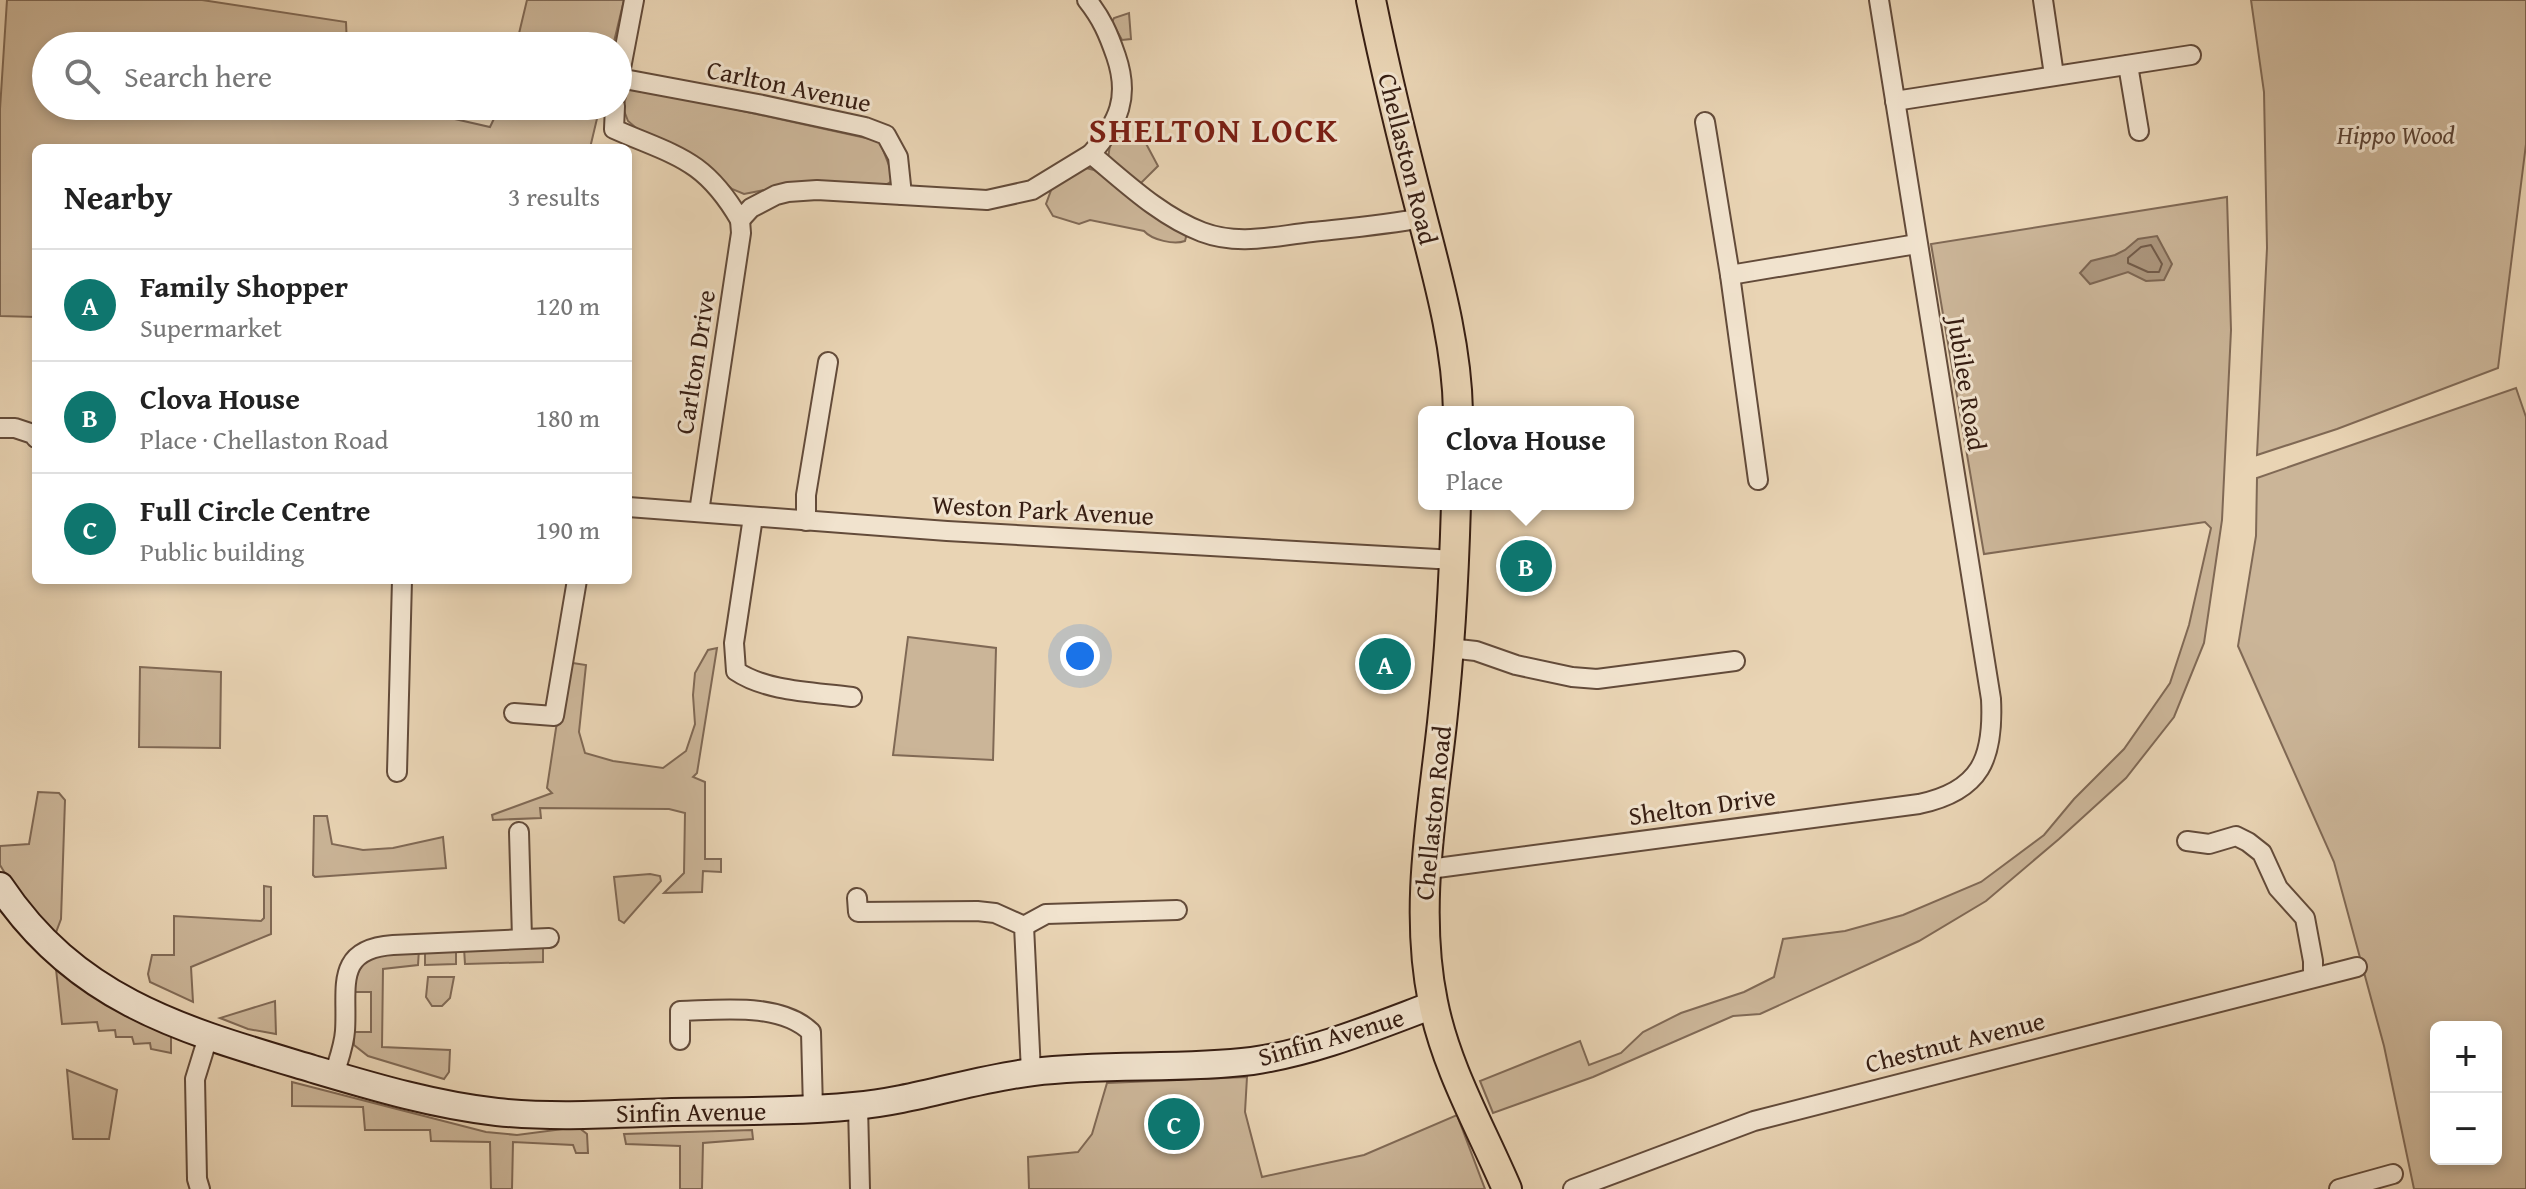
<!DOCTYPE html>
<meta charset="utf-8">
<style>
:root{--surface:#fff;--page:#f2f2f2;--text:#222;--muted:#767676;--line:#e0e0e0;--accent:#0f766e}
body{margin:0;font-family:"Gentium Book Plus",serif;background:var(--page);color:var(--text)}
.controls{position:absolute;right:24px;bottom:24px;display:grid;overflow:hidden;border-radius:12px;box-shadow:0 4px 12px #0003}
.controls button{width:72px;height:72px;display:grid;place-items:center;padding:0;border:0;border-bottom:2px solid var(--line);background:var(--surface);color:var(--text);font:40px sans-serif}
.you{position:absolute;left:1080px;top:656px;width:28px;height:28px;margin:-20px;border:6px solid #fff;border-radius:50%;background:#1a73e8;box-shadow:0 0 0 12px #1a73e833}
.badge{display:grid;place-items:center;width:52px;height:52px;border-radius:50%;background:var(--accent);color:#fff;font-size:26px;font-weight:700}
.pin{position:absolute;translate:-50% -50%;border:4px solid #fff;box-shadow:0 2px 8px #0006}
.popup{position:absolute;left:1418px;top:406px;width:216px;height:104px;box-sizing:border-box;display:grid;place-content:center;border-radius:12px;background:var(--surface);filter:drop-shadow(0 2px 6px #0005);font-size:26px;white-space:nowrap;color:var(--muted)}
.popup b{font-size:30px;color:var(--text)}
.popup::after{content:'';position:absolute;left:50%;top:100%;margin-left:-16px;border:16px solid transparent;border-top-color:var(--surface)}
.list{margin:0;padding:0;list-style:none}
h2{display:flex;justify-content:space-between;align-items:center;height:104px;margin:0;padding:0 32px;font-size:34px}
h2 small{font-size:26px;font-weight:400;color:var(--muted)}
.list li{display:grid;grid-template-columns:52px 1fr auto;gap:24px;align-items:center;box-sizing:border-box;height:112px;padding:0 32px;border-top:2px solid var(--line)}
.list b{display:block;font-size:30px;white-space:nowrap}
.list p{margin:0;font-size:26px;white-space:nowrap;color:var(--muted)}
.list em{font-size:26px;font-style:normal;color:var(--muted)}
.icon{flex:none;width:44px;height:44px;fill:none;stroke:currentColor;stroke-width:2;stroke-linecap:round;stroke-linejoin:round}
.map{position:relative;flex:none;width:2526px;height:1189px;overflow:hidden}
.search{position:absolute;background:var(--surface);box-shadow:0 4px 12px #0003;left:32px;top:32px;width:600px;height:88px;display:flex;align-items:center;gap:20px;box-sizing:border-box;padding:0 28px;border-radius:44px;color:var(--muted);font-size:30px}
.panel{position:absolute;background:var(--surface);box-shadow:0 4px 12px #0003;left:32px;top:144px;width:600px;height:440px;border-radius:12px}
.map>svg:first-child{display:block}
.green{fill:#cbb598;stroke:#806955;stroke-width:2;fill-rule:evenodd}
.water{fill:#ac967d;stroke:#7d6652;stroke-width:2}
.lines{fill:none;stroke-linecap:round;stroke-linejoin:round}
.shore{stroke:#715a48;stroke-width:2}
.street-casing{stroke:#634b3a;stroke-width:22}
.secondary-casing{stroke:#361d12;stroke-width:30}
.primary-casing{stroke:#361d12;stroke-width:32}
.street{stroke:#f1e3ce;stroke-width:18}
.secondary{stroke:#f1e3ce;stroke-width:26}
.primary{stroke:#e9d4b4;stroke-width:28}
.labels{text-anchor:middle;stroke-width:6;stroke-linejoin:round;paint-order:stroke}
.street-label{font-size:26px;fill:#361d12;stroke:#f1e3ce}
.park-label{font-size:26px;font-style:italic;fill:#5b4334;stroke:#f1e3ce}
.district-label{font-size:34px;font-weight:bold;letter-spacing:2px;fill:#7a1f14;stroke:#f1e3ce}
</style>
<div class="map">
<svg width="2526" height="1189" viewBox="0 0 2526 1189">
<rect width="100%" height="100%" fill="#e9d4b4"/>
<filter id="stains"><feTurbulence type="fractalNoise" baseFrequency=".0025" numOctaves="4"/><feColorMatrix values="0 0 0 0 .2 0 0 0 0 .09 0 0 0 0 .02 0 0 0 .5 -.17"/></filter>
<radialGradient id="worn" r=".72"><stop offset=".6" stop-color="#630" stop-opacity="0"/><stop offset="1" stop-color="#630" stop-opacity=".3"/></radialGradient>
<g class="green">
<polygon points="7,0 202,0 346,22 347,46 46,46 46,106 398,106 490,127 500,106 600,106 590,148 36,148 36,317 0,316 0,109"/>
<polygon points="527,0 624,0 613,46 516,46"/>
<polygon points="2251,0 2526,0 2526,144 2498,368 2337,429 2257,455 2267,248 2264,92"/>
<polygon points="1129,13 1131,39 1122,40 1112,22 1114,18"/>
<polygon points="629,86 875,140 880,142 893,176 892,181 882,187 775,188 744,194 732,189 694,155 642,133 628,121 623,108"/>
<polygon points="1116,138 1133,140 1143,138 1158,166 1140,184 1108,158 1110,145"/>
<path d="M1086 168 1094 170 1159 217 1187 233 1185 241C1174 245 1152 240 1144 231L1090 220 1079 224 1053 216 1046 204 1053 185Z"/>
<polygon points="2227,197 2231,330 2222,520 2204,643 2174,717 2126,778 2059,839 1986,901 1919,941 1760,1014 1733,1016 1593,1077 1493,1113 1480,1081 1580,1041 1589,1065 1621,1053 1643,1032 1681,1013 1744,992 1774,977 1783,939 1845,931 1903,915 1981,882 2044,835 2074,799 2124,749 2170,683 2189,625 2211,528 2205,522 1984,554 1931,244"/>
<path d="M2516 388 2526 417V1189H2414L2384 1046 2334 862 2238 646 2256 536 2257 478ZM2436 1027H2496V1159H2436Z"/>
<polygon points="908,637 996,648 993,760 893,755"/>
<polygon points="717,648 697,773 693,777 705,782 705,859 721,859 721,872 703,871 702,892 664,893 684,873 685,813 669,809 540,808 541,818 493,820 492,815 552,793 547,788 566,662 586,665 579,732 585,753 613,761 663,768 686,751 695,724 693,695 695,673 708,650"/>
<polygon points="140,667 221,672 220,748 139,747"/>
<polygon points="38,792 59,793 65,800 61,919 55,935 14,888 0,865 0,846 29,844"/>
<polygon points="314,816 327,816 332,844 363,850 393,848 443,837 446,868 315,877 313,875"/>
<polygon points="650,874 660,876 661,881 624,923 619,920 614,877"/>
<polygon points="264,886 271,887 271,934 191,967 193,1002 150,982 148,974 152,955 174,955 174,916 261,921 264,918"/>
<polygon points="543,942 543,962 465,964 464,948"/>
<polygon points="456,948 456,964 425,965 425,949"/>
<path d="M419 949 418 965 383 969 382 1047 450 1050 449 1072 444 1079 368 1056 354 1045V1032H371V992H353C360 948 381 950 419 949Z"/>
<polygon points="56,969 102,1002 171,1035 171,1053 151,1049 150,1043 134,1044 132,1037 116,1037 115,1030 99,1031 97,1022 62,1024"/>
<polygon points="428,977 454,977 450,998 442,1006 432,1006 426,997"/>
<polygon points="275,1001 276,1034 248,1029 220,1018"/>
<polygon points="67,1070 117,1090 109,1139 73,1139"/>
<polygon points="1247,1077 1245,1112 1262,1177 1364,1155 1457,1115 1485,1189 1029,1189 1028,1157 1078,1152 1092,1134 1107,1083"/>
<polygon points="292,1082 486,1132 517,1135 578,1127 587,1134 588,1153 576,1153 573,1145 513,1142 512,1189 491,1189 490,1142 431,1141 430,1130 365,1130 363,1107 292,1106"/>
<polygon points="752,1130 753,1139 703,1143 702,1189 680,1189 680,1146 626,1144 624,1134"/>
</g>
<polygon class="water" points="2157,236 2172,264 2164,280 2146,281 2128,272 2090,284 2080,273 2091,261 2115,255 2125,250 2138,239"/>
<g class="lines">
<polygon class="shore" points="2151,245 2162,264 2159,272 2148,272 2128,263 2128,258 2141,247"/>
<defs>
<g id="street">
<path d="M1087 0C1102 19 1108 33 1116 56 1130 97 1119 122 1091 154"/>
<polyline points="2043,0 2054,75"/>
<polyline points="2128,65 2139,131"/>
<polyline points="619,78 758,104 865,127 886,135 898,157 902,195"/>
<polyline points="618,84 634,0"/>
<polyline points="1895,101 2191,55"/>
<path d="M615 106 614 129C675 156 704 158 740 220L751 208 776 195 788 192 817 190 987 200 1032 190 1091 154C1125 182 1160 216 1202 232 1239 246 1274 236 1312 232 1349 228 1385 225 1422 218"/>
<polyline points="1705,122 1730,275 1758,480"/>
<polyline points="1730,275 1917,244"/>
<polyline points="0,428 15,428 33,434 36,438"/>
<polyline points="628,507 947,531 1455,560"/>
<polyline points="699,512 741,233 740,220"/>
<path d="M753 517 734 643 736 671C767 692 815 692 852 697"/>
<polyline points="806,521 806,495 828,362"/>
<polyline points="1449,648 1476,651 1516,665 1572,677 1597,679 1735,661"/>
<polyline points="514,713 554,716 577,580"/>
<polyline points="397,772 402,580"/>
<polyline points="519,832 522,938"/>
<polyline points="2187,841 2209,844 2236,836 2248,842 2262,853 2278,888 2305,918 2313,961 2313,977"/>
<path d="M1426 867 1437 868 1919 804C1981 791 1994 758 1991 699L1879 0"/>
<polyline points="857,898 858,912 977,911 995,913 1024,926 1031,1072"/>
<polyline points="1024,926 1046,914 1177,910"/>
<path d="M680 1040V1011C720 1010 780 1002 811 1032L813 1109"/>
<path d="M334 1075C338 1061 344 1046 345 1031 348 989 333 949 393 945L549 938"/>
<polyline points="858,1106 860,1189"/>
<polyline points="200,1189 197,1179 195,1079 208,1037"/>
<polyline points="1573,1189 1754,1121 2357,967"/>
<polyline points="2339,1189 2393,1174"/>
</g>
<path id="secondary" d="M0 886C78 1003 187 1031 313 1069 374 1087 434 1105 497 1112 555 1118 614 1114 672 1112 732 1111 794 1112 854 1106 914 1101 973 1079 1033 1072 1106 1063 1180 1070 1252 1061 1315 1052 1374 1027 1433 1005"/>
<g id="primary">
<path d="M1371 0C1386 74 1404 147 1423 220 1439 282 1457 347 1458 412"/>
<path d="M1456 504C1454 577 1450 650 1442 723 1432 816 1414 909 1433 1002 1446 1068 1481 1128 1507 1189"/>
</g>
</defs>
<use href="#street" class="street-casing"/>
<use href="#secondary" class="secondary-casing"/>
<use href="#primary" class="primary-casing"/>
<use href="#street" class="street"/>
<use href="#secondary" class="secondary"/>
<use href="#primary" class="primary"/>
</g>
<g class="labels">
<g class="street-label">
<text transform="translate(789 86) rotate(12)" y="9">Carlton Avenue</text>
<text transform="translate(1408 159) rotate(76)" y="9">Chellaston Road</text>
<text transform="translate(695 362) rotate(-81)" y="9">Carlton Drive</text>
<text transform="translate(1967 384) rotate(81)" y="9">Jubilee Road</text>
<text transform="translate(1043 510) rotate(3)" y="9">Weston Park Avenue</text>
<text transform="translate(1702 806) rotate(-8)" y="9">Shelton Drive</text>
<text transform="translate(1433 813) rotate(-84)" y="9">Chellaston Road</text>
<text transform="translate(1331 1037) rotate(-16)" y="9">Sinfin Avenue</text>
<text transform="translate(1955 1042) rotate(-14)" y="9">Chestnut Avenue</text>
<text transform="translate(691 1112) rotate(-1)" y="9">Sinfin Avenue</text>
</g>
<g class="park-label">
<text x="2396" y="144">Hippo Wood</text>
</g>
<g class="district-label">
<text x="1214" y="142">SHELTON LOCK</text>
</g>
</g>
<rect width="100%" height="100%" filter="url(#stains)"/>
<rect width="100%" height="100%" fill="url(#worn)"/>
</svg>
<div class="controls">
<button>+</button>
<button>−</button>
</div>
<div class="you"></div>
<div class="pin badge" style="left:1385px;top:664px">A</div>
<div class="pin badge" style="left:1526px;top:566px">B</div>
<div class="popup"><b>Clova House</b>Place</div>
<div class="pin badge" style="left:1174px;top:1124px">C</div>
<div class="search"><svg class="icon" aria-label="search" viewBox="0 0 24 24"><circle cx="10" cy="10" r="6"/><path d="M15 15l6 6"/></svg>Search here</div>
<section class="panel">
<h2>Nearby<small>3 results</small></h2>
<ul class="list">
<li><span class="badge">A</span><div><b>Family Shopper</b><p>Supermarket</p></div><em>120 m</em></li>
<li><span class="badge">B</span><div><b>Clova House</b><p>Place · Chellaston Road</p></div><em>180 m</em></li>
<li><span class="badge">C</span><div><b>Full Circle Centre</b><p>Public building</p></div><em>190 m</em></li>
</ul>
</section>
</div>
